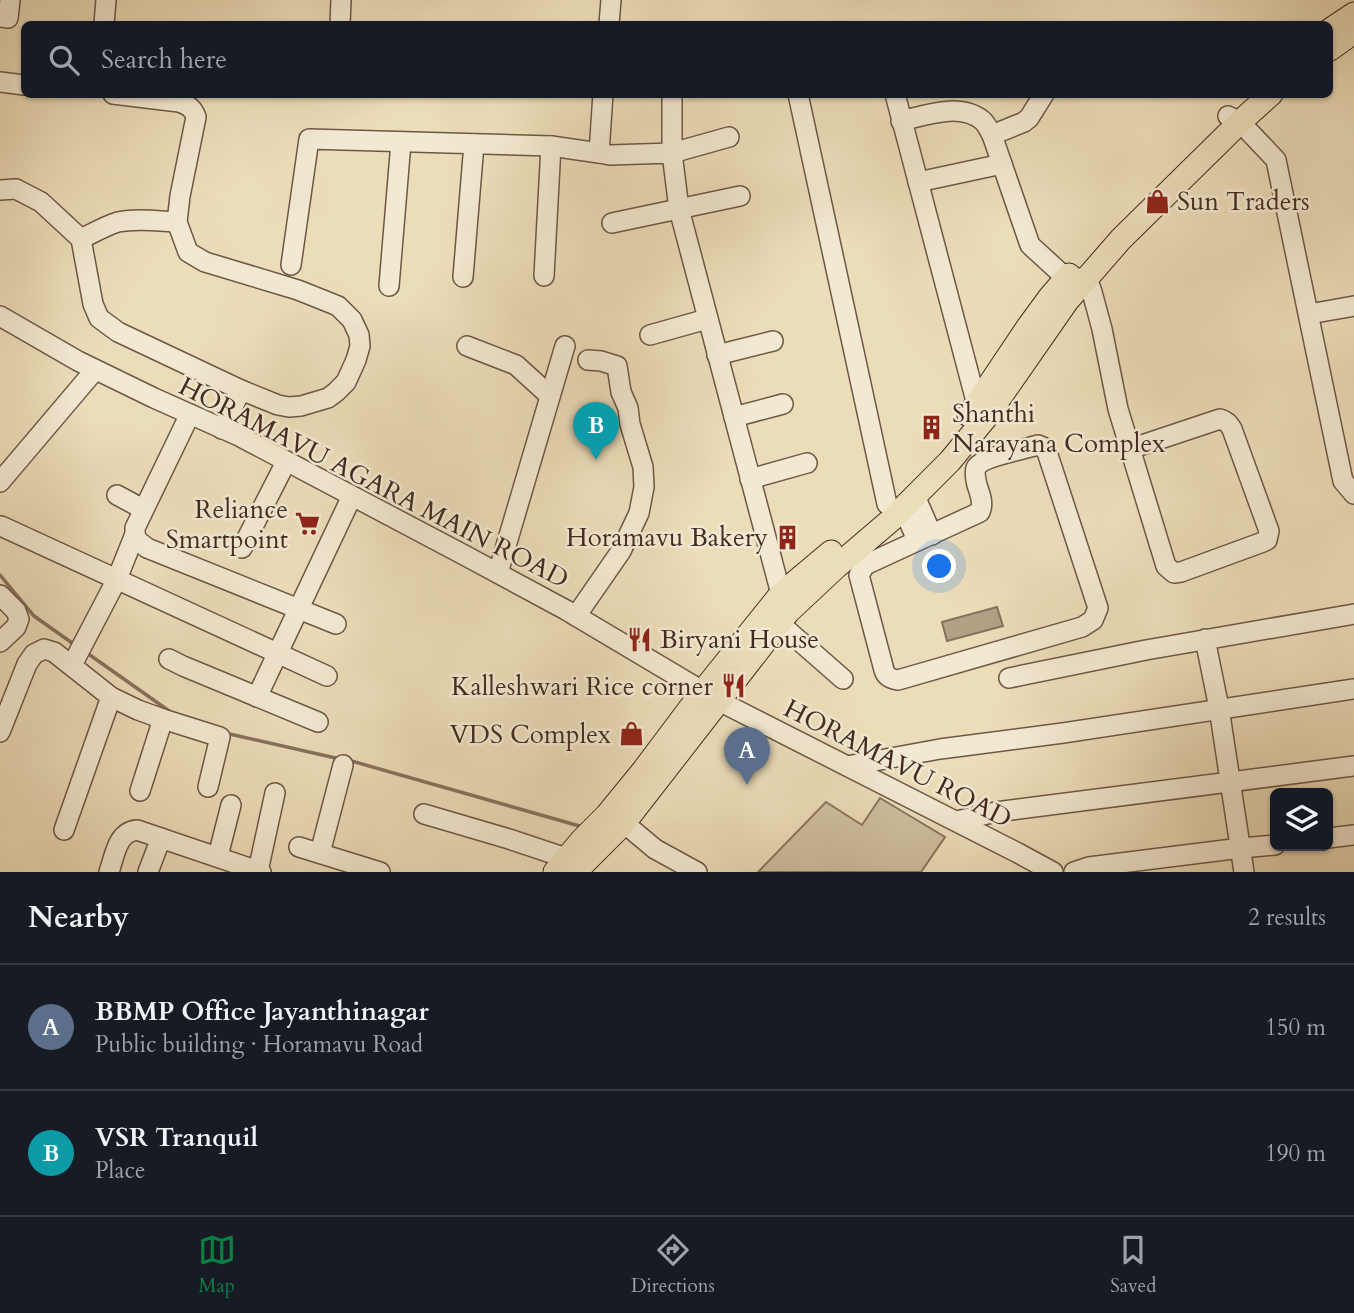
<!DOCTYPE html>
<meta charset="utf-8">
<style>
:root{--surface:#171b24;--page:#20242c;--text:#f1f3f6;--muted:#9ea1a6;--line:#363941;--accent:#0b8043}
body{margin:0;font-family:Cardo,serif;background:var(--page);color:var(--text)}
.controls{position:absolute;right:21px;bottom:21px;display:grid;overflow:hidden;border-radius:10px;box-shadow:0 2px 5px #0004}
.controls button{width:63px;height:63px;display:grid;place-items:center;padding:0;border:0;border-bottom:2px solid var(--line);background:var(--surface);color:var(--text);font:35px sans-serif}
.you{position:absolute;left:940px;top:567px;width:24px;height:24px;margin:-18px;border:5px solid #fff;border-radius:50%;background:#1a73e8;box-shadow:0 0 0 10px #1a73e833}
.badge{display:grid;place-items:center;width:46px;height:46px;border-radius:50%;background:var(--accent);color:#fff;font-size:23px;font-weight:700}
.pin{position:absolute;translate:-50% -58px;filter:drop-shadow(0 2px 4px #0008)}
.pin::after{content:'';position:absolute;top:37px;width:24px;height:21px;background:inherit;clip-path:polygon(0 0,100% 0,50% 100%)}
.list{margin:0;padding:0;list-style:none}
h2{display:flex;justify-content:space-between;align-items:center;height:91px;margin:0;padding:0 28px;font-size:30px}
h2 small{font-size:23px;font-weight:400;color:var(--muted)}
.list li{display:grid;grid-template-columns:46px 1fr auto;gap:21px;align-items:center;box-sizing:border-box;height:126px;padding:0 28px;border-top:2px solid var(--line)}
.list b{display:block;font-size:26px;white-space:nowrap}
.list p{margin:0;font-size:23px;white-space:nowrap;color:var(--muted)}
.list em{font-size:23px;font-style:normal;color:var(--muted)}
.icon{flex:none;width:38px;height:38px;fill:none;stroke:currentColor;stroke-width:2;stroke-linecap:round;stroke-linejoin:round}
.map{position:relative;flex:none;width:1354px;height:872px;overflow:hidden}
.search{position:absolute;background:var(--surface);box-shadow:0 2px 5px #0004;left:21px;right:21px;top:21px;height:77px;display:flex;align-items:center;gap:18px;box-sizing:border-box;padding:0 24px;border-radius:10px;color:var(--muted);font-size:26px}
.sheet{height:343px;background:var(--surface)}
nav{display:flex;justify-content:space-around;align-items:center;box-sizing:border-box;height:98px;border-top:2px solid var(--line);background:var(--surface);font-size:19px;color:var(--muted)}
nav a{display:grid;justify-items:center;gap:4px}
nav .on{color:var(--accent)}
.map>svg:first-child{display:block}
.green{fill:#cfbf9f;stroke:#897460;stroke-width:2}
.water{fill:#b3a085;stroke:#86715d;stroke-width:2}
.lines{fill:none;stroke-linecap:round;stroke-linejoin:round}
.stream{stroke:#86715d;stroke-width:3.5}
.minor-casing{stroke:#6d5747;stroke-width:22}
.major-casing{stroke:#432a21;stroke-width:25}
.minor{stroke:#f3e9d2;stroke-width:19}
.major{stroke:#ecddb9;stroke-width:23}
.labels{text-anchor:middle;stroke-width:5;stroke-linejoin:round;paint-order:stroke}
.poi-label{font-size:26px;fill:#432a21;stroke:#f3e9d2;text-anchor:end}
.street-label{font-size:26px;fill:#432a21;stroke:#f3e9d2}
</style>
<div class="map">
<svg width="1354" height="872" viewBox="0 0 1354 872">
<rect width="100%" height="100%" fill="#ecddb9"/>
<filter id="stains"><feTurbulence type="fractalNoise" baseFrequency=".00286" numOctaves="4"/><feColorMatrix values="0 0 0 0 .2 0 0 0 0 .09 0 0 0 0 .02 0 0 0 .5 -.17"/></filter>
<radialGradient id="worn" r=".72"><stop offset=".6" stop-color="#630" stop-opacity="0"/><stop offset="1" stop-color="#630" stop-opacity=".3"/></radialGradient>
<polygon class="green" points="880,798 945,837 921,872 758,872 826,802 862,825"/>
<polygon class="water" points="997,607 1003,626 947,641 942,622"/>
<g class="lines">
<g class="stream">
<polyline points="0,575 34,616 75,645"/>
<polyline points="87,653 172,713"/>
<polyline points="225,733 340,759"/>
<polyline points="348,760 583,827"/>
</g>
<defs>
<g id="minor">
<polyline points="0,17 8,18 10,0"/>
<polyline points="104,24 106,0"/>
<polyline points="340,24 341,0"/>
<polyline points="609,24 611,0"/>
<polyline points="0,82 24,85"/>
<path d="M113 94 179 102C188 105 193 108 196 117L180 196 177 222 188 252 205 262 298 290 338 306 352 320 359 335 360 346 356 360 346 382 336 392 328 398 301 406 289 407 278 405 241 390 222 429"/>
<polyline points="603,94 599,153 610,155 672,153 679,209 781,594"/>
<polyline points="672,94 672,153 729,137"/>
<polyline points="798,94 887,504"/>
<polyline points="895,94 977,405 982,414"/>
<polyline points="1228,116 1240,122 1276,160 1343,481 1354,494"/>
<path d="M901 121C926 115 961 102 983 121 987 125 989 130 992 135L1030 245 1066 278H1087L1092 292 1102 329 1118 409 1166 566 1174 573 1181 572 1263 542 1267 540 1269 531 1232 429C1229 424 1227 421 1220 419L1130 449"/>
<polyline points="992,135 1024,122 1029,118 1044,94"/>
<polyline points="918,182 1002,164"/>
<polyline points="0,190 16,189 41,202 81,239 93,304 99,318 118,332 241,390"/>
<polyline points="612,223 740,196"/>
<path d="M81 239C93 233 105 226 118 222 137 218 158 221 177 222"/>
<polyline points="291,265 309,139 551,146 599,153"/>
<polyline points="544,276 551,146"/>
<polyline points="463,277 474,144"/>
<polyline points="389,286 401,142"/>
<polyline points="1309,314 1354,306"/>
<polyline points="0,316 78,361 154,398 239,436 466,556 566,610 719,701 1018,853 1053,872"/>
<polyline points="650,335 707,319"/>
<polyline points="467,346 516,365 550,396"/>
<polyline points="717,355 773,341"/>
<polyline points="190,414 135,528 135,534 137,540 147,548 336,624"/>
<polyline points="734,417 783,404"/>
<path d="M1038 445 1043 447 1047 452 1098 608 1093 620 1082 627 898 680C891 679 886 677 884 670L859 575 865 565 980 512C984 503 980 494 977 485 976 480 974 473 976 468 981 457 1026 449 1038 445Z"/>
<polyline points="750,479 807,463"/>
<polyline points="0,482 95,370"/>
<polyline points="117,495 143,509"/>
<polyline points="915,496 932,535"/>
<polyline points="903,508 917,540"/>
<polyline points="1,526 327,676"/>
<polyline points="242,548 286,462"/>
<polyline points="498,573 565,346"/>
<polyline points="0,595 16,611 19,619 16,627 0,642"/>
<polyline points="576,616 621,551 639,513 644,487 643,467 630,424 628,408 621,392 617,366 601,361 588,360"/>
<polyline points="779,623 843,679"/>
<polyline points="1205,639 1219,708 1244,872"/>
<polyline points="169,659 183,666 318,722"/>
<polyline points="72,665 117,579 135,534"/>
<polyline points="1009,678 1146,650 1354,614"/>
<polyline points="257,697 352,496"/>
<polyline points="0,732 27,664 34,654 44,649 54,652 111,697 138,710 163,719 220,737 208,787"/>
<polyline points="847,766 940,749 1063,733 1354,689"/>
<polyline points="140,791 163,719"/>
<polyline points="424,814 509,839 566,858"/>
<polyline points="610,816 624,823 655,849 697,872"/>
<polyline points="957,821 996,812 1354,766"/>
<polyline points="64,830 111,697"/>
<polyline points="1328,838 1354,835"/>
<polyline points="299,847 380,872"/>
<polyline points="320,853 343,765"/>
<polyline points="218,856 231,805"/>
<polyline points="258,871 275,793"/>
<path d="M109 872C115 855 117 832 137 830L261 872"/>
<polyline points="148,872 161,838"/>
<polyline points="1074,872 1089,867 1241,848 1275,845"/>
</g>
<g id="major">
<polyline points="1330,30 1354,14"/>
<polyline points="1330,49 1354,32"/>
<polyline points="969,415 1028,327 1050,297 1069,275"/>
<polyline points="555,872 582,840 607,815 643,771 703,691 781,594 831,552"/>
<polyline points="575,872 624,823 788,612 836,567 891,520 950,461 987,416 1067,301 1121,239 1240,122 1271,94"/>
</g>
</defs>
<use href="#minor" class="minor-casing"/>
<use href="#major" class="major-casing"/>
<use href="#minor" class="minor"/>
<use href="#major" class="major"/>
</g>
<defs>
<symbol id="shop-bare" viewBox="-9 -9 18 18"><path d="M-5-2.5h2.3a2.7 3.5 0 0 1 5.4 0H5L5.5 6h-11ZM-1.5-2.5h3a1.5 2.3 0 0 0-3 0Z" fill="#8f2418" stroke="#f3e9d2" stroke-width="2.5" paint-order="stroke"/></symbol>
<symbol id="building-bare" viewBox="-9 -9 18 18"><path d="M-4-6H4V6H1V3H-1V6H-4ZM-2.5-4.3h1.7v1.8h-1.7ZM.8-4.3h1.7v1.8H.8ZM-2.5-1h1.7V.8h-1.7ZM.8-1h1.7V.8H.8Z" fill="#8f2418" stroke="#f3e9d2" stroke-width="2.5" paint-order="stroke"/></symbol>
<symbol id="supermarket-bare" viewBox="-9 -9 18 18"><path d="M-6-5.5h2.5l.6 2H6L4.5 2H-2.5L-4.4-4H-6ZM-1.5 3.2a1.3 1.3 0 1 0 .1 0ZM3 3.2a1.3 1.3 0 1 0 .1 0Z" fill="#8f2418" stroke="#f3e9d2" stroke-width="2.5" paint-order="stroke"/></symbol>
<symbol id="restaurant-bare" viewBox="-9 -9 18 18"><path d="M-5-6h1v4h1v-4h1v4h1v-4h1v5L-1.5 .5V6h-2V.5L-5-1ZM5-6V6H3V1.5H1.5Q1.5-4 5-6Z" fill="#8f2418" stroke="#f3e9d2" stroke-width="2.5" paint-order="stroke"/></symbol>
</defs>
<g fill-rule="evenodd">
<use href="#shop-bare" x="1140" y="184" width="35" height="35"/>
<use href="#building-bare" x="914" y="410" width="35" height="35"/>
<use href="#supermarket-bare" x="290" y="506" width="35" height="35"/>
<use href="#building-bare" x="770" y="520" width="35" height="35"/>
<use href="#restaurant-bare" x="622" y="622" width="35" height="35"/>
<use href="#restaurant-bare" x="716" y="668" width="35" height="35"/>
<use href="#shop-bare" x="614" y="716" width="35" height="35"/>
</g>
<g class="labels">
<g class="poi-label">
<text x="1177" y="210" text-anchor="start">Sun Traders</text>
<text x="952" y="422" text-anchor="start">Shanthi<tspan x="952" dy="30">Narayana Complex</tspan></text>
<text x="288" y="518">Reliance<tspan x="288" dy="30">Smartpoint</tspan></text>
<text x="768" y="546">Horamavu Bakery</text>
<text x="660" y="648" text-anchor="start">Biryani House</text>
<text x="713" y="695">Kalleshwari Rice corner</text>
<text x="611" y="743">VDS Complex</text>
</g>
<g class="street-label">
<text transform="translate(374 482) rotate(27)" y="9">HORAMAVU AGARA MAIN ROAD</text>
<text transform="translate(898 763) rotate(27)" y="9">HORAMAVU ROAD</text>
</g>
</g>
<rect width="100%" height="100%" filter="url(#stains)"/>
<rect width="100%" height="100%" fill="url(#worn)"/>
</svg>
<div class="controls">
<button><svg class="icon" aria-label="layers" viewBox="0 0 24 24"><path d="M12 4l9 5-9 5-9-5zM3 14l9 5 9-5"/></svg></button>
</div>
<div class="you"></div>
<div class="pin badge" style="left:747px;top:785px;background:#5c6f8a">A</div>
<div class="pin badge" style="left:596px;top:460px;background:#0f9aa8">B</div>
<div class="search"><svg class="icon" aria-label="search" viewBox="0 0 24 24"><circle cx="10" cy="10" r="6"/><path d="M15 15l6 6"/></svg>Search here</div>
</div>
<section class="sheet">
<h2>Nearby<small>2 results</small></h2>
<ul class="list">
<li><span class="badge" style="background:#5c6f8a">A</span><div><b>BBMP Office Jayanthinagar</b><p>Public building · Horamavu Road</p></div><em>150 m</em></li>
<li><span class="badge" style="background:#0f9aa8">B</span><div><b>VSR Tranquil</b><p>Place</p></div><em>190 m</em></li>
</ul>
</section>
<nav>
<a class="on"><svg class="icon" aria-label="map" viewBox="0 0 24 24"><path d="M3 6l6-2 6 2 6-2v14l-6 2-6-2-6 2zM9 4v14M15 6v14"/></svg>Map</a>
<a><svg class="icon" aria-label="directions" viewBox="0 0 24 24"><path d="M12 3l9 9-9 9-9-9zM9 14v-3h6M13 9l2 2-2 2"/></svg>Directions</a>
<a><svg class="icon" aria-label="saved" viewBox="0 0 24 24"><path d="M7 4h10v16l-5-4-5 4z"/></svg>Saved</a>
</nav>
